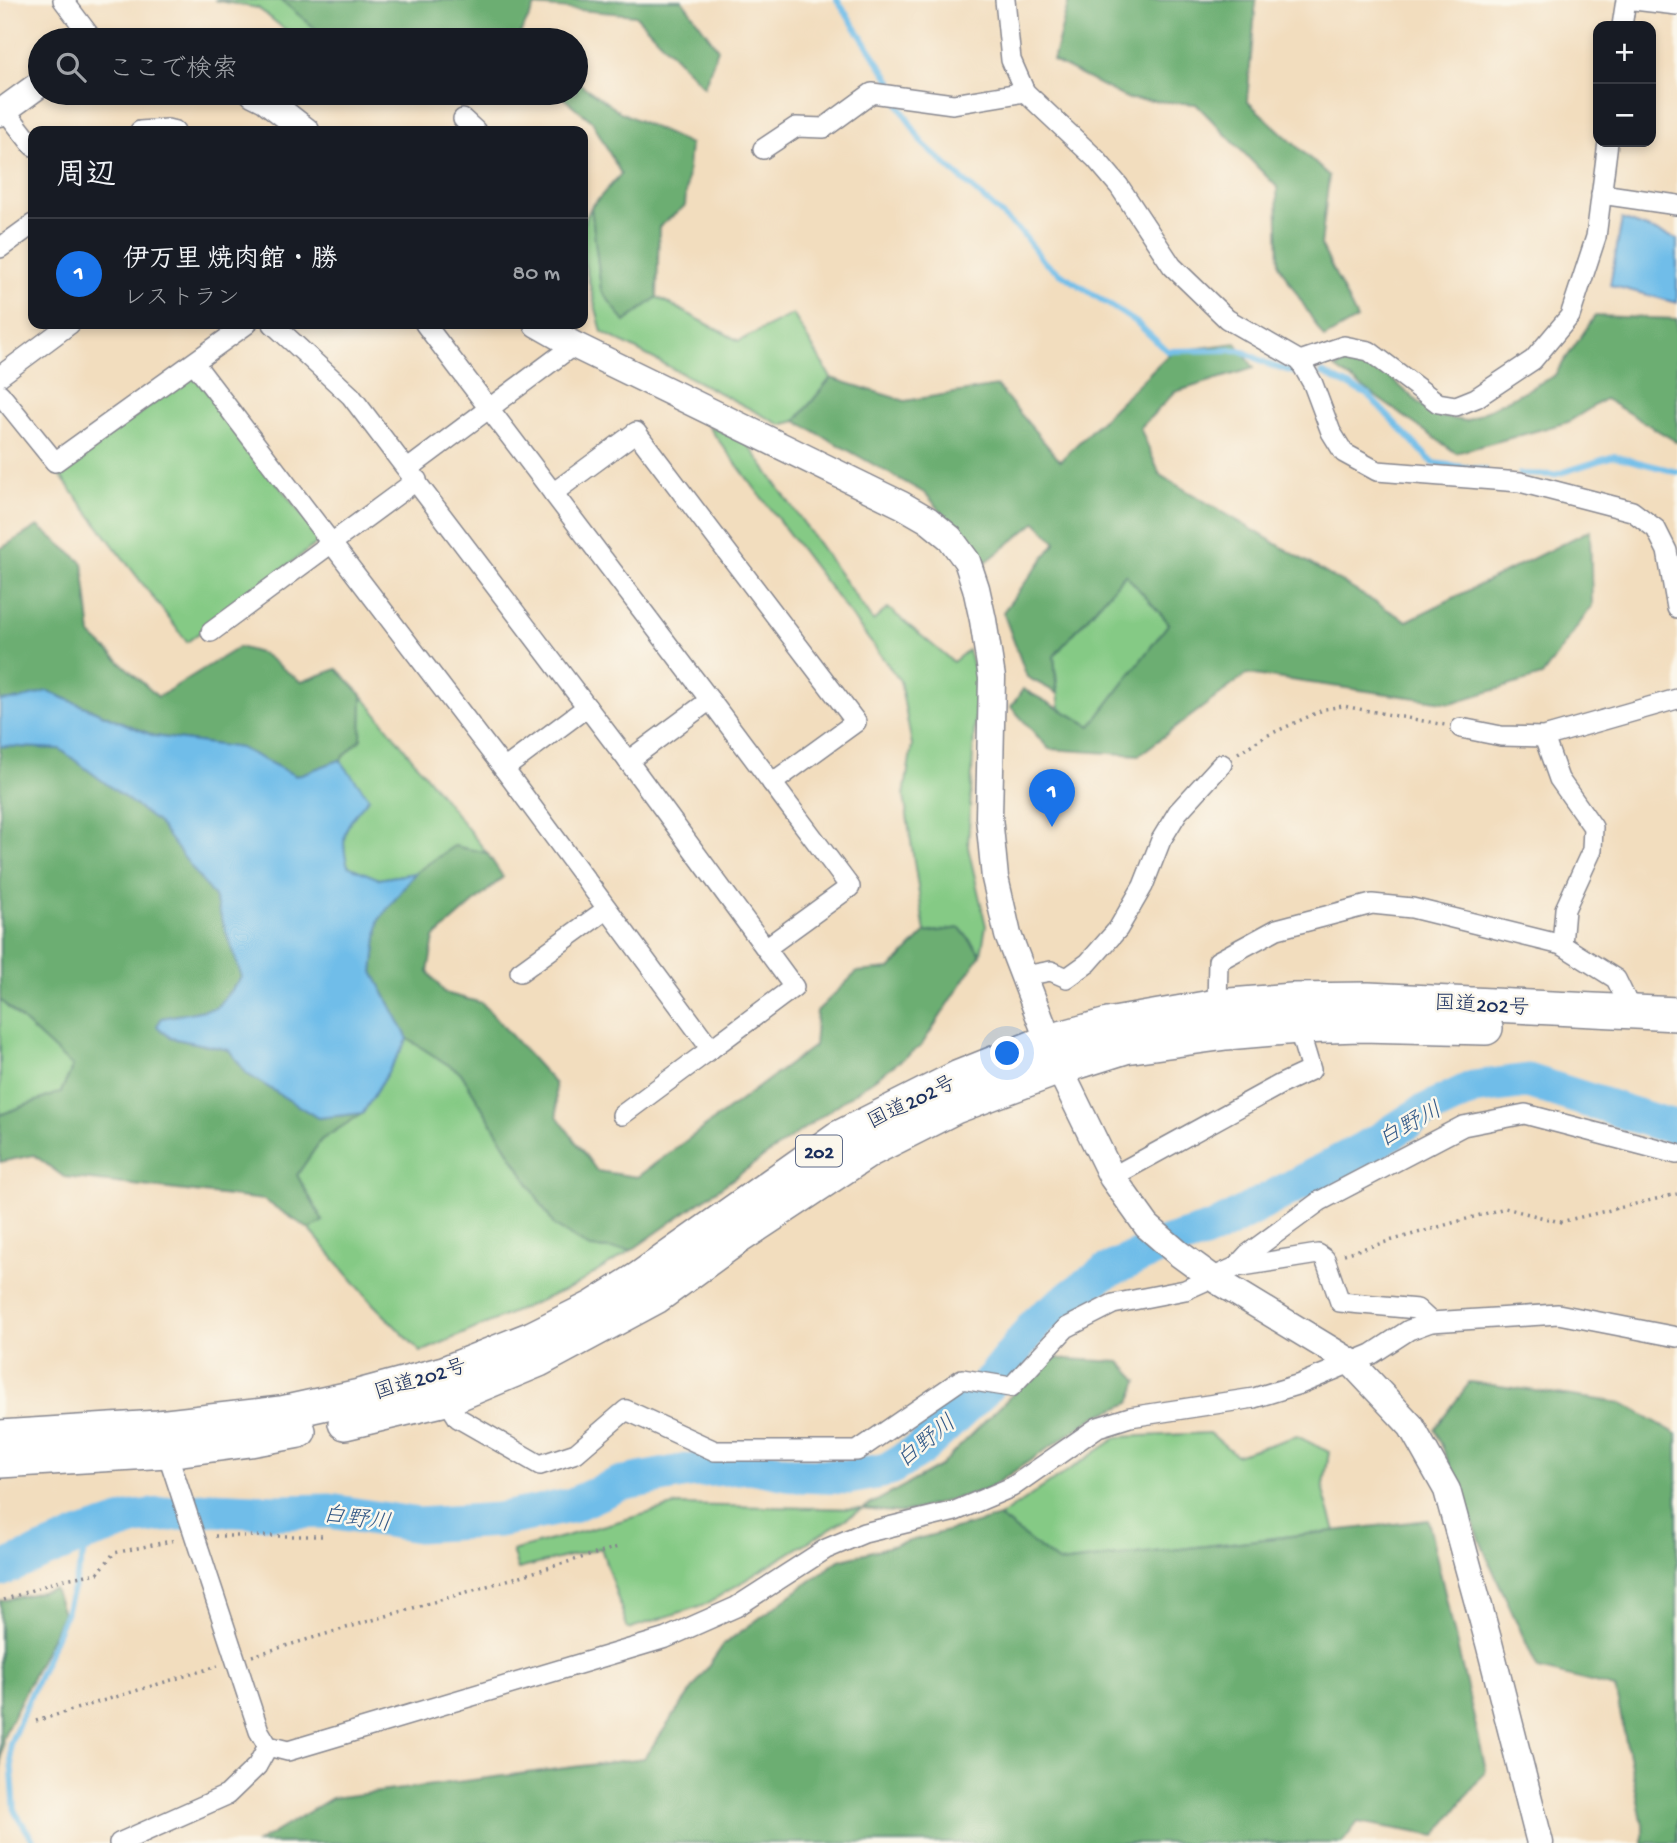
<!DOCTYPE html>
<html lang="ja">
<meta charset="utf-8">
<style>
:root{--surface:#171b24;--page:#20242c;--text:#f1f3f6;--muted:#9ea1a6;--line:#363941;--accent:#1a73e8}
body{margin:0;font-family:"Gochi Hand","Klee One",sans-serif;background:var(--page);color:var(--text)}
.controls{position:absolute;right:21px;top:21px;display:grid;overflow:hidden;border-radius:14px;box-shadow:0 4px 10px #0003}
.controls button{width:63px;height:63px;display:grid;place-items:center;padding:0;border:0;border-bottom:2px solid var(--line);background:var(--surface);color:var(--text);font:35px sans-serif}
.you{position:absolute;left:1008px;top:1054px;width:24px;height:24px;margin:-18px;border:5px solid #fff;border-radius:50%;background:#1a73e8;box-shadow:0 0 0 10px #1a73e833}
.badge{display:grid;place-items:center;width:46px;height:46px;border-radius:50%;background:var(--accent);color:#fff;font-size:23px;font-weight:700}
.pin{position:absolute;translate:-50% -58px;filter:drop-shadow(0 2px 4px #0008)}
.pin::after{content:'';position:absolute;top:37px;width:24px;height:21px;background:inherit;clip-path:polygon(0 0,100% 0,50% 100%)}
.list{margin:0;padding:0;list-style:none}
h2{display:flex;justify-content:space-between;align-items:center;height:91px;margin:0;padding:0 28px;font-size:30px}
h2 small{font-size:23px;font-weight:400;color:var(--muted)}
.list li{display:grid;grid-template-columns:46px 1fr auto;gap:21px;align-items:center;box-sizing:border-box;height:112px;padding:0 28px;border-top:2px solid var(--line)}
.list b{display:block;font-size:26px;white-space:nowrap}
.list p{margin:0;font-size:23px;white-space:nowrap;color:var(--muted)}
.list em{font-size:23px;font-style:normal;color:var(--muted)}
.icon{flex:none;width:38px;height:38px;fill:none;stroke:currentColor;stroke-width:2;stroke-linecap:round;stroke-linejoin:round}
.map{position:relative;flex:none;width:1677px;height:1843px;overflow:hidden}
.search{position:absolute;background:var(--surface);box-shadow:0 4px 10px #0003;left:28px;top:28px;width:560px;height:77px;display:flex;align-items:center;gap:18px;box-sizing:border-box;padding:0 24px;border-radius:38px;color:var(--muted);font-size:26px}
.panel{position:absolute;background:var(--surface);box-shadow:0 4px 10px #0003;left:28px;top:126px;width:560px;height:203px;border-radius:14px}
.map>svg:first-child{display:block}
.green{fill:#85ca85;stroke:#507c72;stroke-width:2}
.forest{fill:#6cae72;stroke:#446e68;stroke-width:2}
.water{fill:#6fbde9;stroke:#4576a4;stroke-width:2}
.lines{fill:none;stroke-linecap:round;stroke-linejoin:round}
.stream{stroke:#6fbde9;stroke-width:6}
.river{stroke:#6fbde9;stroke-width:35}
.street-casing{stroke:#86868e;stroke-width:22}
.secondary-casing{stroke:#86868e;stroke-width:29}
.highway-casing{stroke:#86868e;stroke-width:36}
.path{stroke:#86868e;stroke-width:3.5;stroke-dasharray:2 5;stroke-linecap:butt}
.street{stroke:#fff;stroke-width:19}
.secondary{stroke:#fff;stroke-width:26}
.highway{stroke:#fff;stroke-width:33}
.labels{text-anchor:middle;stroke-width:5;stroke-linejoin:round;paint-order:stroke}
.shield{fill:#fbf7ec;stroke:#5e6b89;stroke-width:2}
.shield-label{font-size:19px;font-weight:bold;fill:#1b2f5e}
.street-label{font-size:21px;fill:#1b2f5e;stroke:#fbf7ec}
.water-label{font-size:23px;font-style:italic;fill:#345a88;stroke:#fbf7ec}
</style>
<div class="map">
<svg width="1677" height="1843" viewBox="0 0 1677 1843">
<rect width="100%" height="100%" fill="#fbf7ec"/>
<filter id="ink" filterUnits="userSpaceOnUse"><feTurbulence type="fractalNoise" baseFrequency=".0143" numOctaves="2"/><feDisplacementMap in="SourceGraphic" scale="14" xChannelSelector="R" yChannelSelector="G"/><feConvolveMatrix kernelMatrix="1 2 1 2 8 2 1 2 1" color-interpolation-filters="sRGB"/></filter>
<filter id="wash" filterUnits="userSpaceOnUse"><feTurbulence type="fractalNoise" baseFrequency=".00686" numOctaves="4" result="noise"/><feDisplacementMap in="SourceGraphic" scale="28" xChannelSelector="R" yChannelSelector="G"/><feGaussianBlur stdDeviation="1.57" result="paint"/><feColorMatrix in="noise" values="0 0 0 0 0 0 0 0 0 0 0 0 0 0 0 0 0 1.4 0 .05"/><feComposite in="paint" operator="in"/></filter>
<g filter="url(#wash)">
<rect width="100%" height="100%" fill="#f2ddbe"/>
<g class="green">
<polygon points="214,0 281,0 329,40 298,40 258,8"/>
<polygon points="396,93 488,93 482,107"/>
<polygon points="591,207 601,290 625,321 657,297 739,341 793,314 831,378 796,421 781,425 602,332 583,258 583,225"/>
<polygon points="193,373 321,540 187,642 59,474"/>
<polygon points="707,425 747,443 873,621 888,608 953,662 968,650 977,680 968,847 986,926 981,954 960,928 925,933 904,796 912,745 900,681"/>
<polygon points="1126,574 1169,623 1091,726 1060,709 1054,656"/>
<path d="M362 695 487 853 454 846 415 873 379 879 348 867C338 832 347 824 368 798L340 760 361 739Z"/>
<polygon points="0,1000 73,1066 61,1092 0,1115"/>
<polygon points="408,1039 461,1073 554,1225 590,1248 632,1250 574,1286 421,1352 373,1304 309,1229 323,1221 297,1175 321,1140 363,1113"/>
<polygon points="1210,1433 1236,1455 1297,1436 1329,1452 1323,1491 1335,1531 1059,1563 999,1517 1118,1437"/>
<polygon points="677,1505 862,1509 706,1604 628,1629 601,1548 518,1569 512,1551"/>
</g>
<g class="forest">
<polygon points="281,0 682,0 718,49 704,87 635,15 535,6 518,38 520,40 329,40"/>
<polygon points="1069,0 1256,0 1247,101 1329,176 1321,245 1357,319 1324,338 1279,265 1277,187 1196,104 1128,99 1053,61"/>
<polygon points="576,81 620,112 690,144 685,206 659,227 657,297 625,322 601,290 591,207 621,174 592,121 557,93 576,93"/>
<polygon points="1595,316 1677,319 1677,442 1605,399 1568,422 1456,453 1335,368 1356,358 1377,366 1434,416 1466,421 1554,376"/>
<polygon points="1236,343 1254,368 1175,392 1140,428 1160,475 1407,621 1590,530 1592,606 1542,676 1451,703 1247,674 1139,755 1049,749 1011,707 1023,689 1091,726 1169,623 1125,574 1054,656 1057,693 1027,677 1003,612 1056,542 1036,522 986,562 926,494 796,421 831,378 905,401 997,386 1060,461 1171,352"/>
<polygon points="38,526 83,563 91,635 158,697 239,647 263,654 301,682 337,669 362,695 361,739 340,760 296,776 240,748 155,736 48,691 21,699 0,701 0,549"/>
<polygon points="0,746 60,749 158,822 214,897 242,977 216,1008 162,1018 157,1026 171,1038 229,1050 247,1074 318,1118 363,1113 321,1140 297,1175 323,1221 309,1229 264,1200 64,1177 34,1155 0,1162 0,1115 61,1092 73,1067 0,1000"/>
<polygon points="454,846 487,853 503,877 434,938 428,972 445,993 482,1003 555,1084 557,1116 597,1171 637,1177 814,1046 817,1011 857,972 890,969 925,933 960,928 981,954 921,1046 632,1250 590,1248 554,1225 461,1073 408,1039 373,972 379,920 415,873"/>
<polygon points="1049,1358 1120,1362 1138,1381 1130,1403 1095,1417 986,1490 903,1513 862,1509 940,1466"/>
<polygon points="1470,1382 1622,1403 1677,1434 1677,1843 1643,1843 1643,1825 1615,1688 1538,1669 1487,1557 1435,1429"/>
<polygon points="999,1517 1059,1563 1428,1520 1486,1770 1436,1836 1358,1822 1342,1843 257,1843 332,1798 644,1758 724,1644 839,1560"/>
<polygon points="54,1589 63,1613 3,1737 0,1791 0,1601"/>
</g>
<g class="water">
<polygon points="1622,219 1677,239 1677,303 1610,285"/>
<path d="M47 691 154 736 240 748 296 776 340 760 369 798C347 824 338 832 348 866L379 879 415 873 379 920 373 972 408 1039 363 1113 318 1118 247 1074 229 1050 171 1038 157 1026 162 1018 216 1008 242 977 214 897 157 822 60 749 0 746V701L21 699Z"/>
</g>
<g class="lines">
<g class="stream">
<polyline points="837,0 893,84"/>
<polyline points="898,103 922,143 1022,233 1045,263 1137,323 1167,351 1240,350 1270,365 1293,372"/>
<polyline points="1322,373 1368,395 1433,463 1485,470"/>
<polyline points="1520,474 1554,475 1614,456 1677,472"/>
<polyline points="35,1843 15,1812 10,1744 66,1612 83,1556 84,1535"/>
</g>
<polyline class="river" points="0,1570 84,1535 136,1518 212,1509 277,1512 330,1511 418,1525 498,1520 570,1506 619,1484 687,1471 750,1466 798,1475 849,1477 887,1470 921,1449 983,1391 1038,1321 1103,1273 1168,1243 1214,1229 1380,1140 1423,1112 1473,1088 1528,1081 1659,1123 1677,1127"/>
</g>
</g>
<g filter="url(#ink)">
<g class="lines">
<defs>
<g id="street">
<polyline points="63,0 93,40"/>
<polyline points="1005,0 1011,60 1025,92 1096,159 1119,186 1172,266 1227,319 1300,361 1313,384 1331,432 1344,453 1377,471 1520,482 1632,511 1656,529 1667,551 1677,608"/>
<polyline points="1634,0 1677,5"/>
<polyline points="1622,26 1626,0"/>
<polyline points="5,110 33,146"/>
<polyline points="463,119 476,131"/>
<polyline points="140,131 167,129 175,131"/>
<polyline points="763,149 796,127 824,128 872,93 953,104 1025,92"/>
<polyline points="1601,194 1677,205"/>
<polyline points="0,248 33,224"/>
<polyline points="425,324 710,700 850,887 766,948"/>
<polyline points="1300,361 1344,346 1369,351 1438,403 1456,406 1476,398 1533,360 1570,316 1596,237 1608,142"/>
<polyline points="194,363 504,769 711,1049 794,987 628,761 351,396 273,324"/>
<polyline points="0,376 70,324"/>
<polyline points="0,394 55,462 247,324"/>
<polyline points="408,469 574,345"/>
<polyline points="553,493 636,432 856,722 772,783"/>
<polyline points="211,632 417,480"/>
<polyline points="1461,728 1501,736 1544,737 1677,699"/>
<polyline points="1544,737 1559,779 1593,827 1592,850 1565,909 1562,945"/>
<polyline points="628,761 710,700"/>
<polyline points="504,769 587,707"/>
<polyline points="520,972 607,909"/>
<polyline points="1024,976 1051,971 1067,978 1088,963 1118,929 1143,886 1161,840 1178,812 1222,764"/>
<polyline points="1217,1006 1218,961 1277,929 1372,904 1412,908 1562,945 1616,979 1632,1012"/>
<polyline points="622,1115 711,1049"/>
<polyline points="1112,1177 1281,1084 1311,1070 1298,1027"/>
<polyline points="1236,1267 1318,1254 1325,1259 1340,1302 1417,1309 1431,1322"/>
<polyline points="446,1399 458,1418 540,1465 576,1453 626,1410 715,1451 857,1451 962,1379 1011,1387 1066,1328 1113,1304 1185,1290 1236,1267 1248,1254 1320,1201 1463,1126 1525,1114 1677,1154"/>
<polyline points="164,1443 259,1731 268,1746 288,1751 666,1638 736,1607 826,1549 864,1533 955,1511 1012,1487 1098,1427 1130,1417 1254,1398 1300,1384 1372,1354 1409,1330 1431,1322 1558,1314 1677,1337"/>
<polyline points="119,1843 227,1795 257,1766 268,1746"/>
</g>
<g id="secondary">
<polyline points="253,93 265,99 306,131"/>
<polyline points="0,113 40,84"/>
<polyline points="537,324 574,345 902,505 928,520 950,538 967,561 976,588 983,620 992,678 989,817 995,878 1008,935 1059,1068 1112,1177 1147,1226 1178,1253 1211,1277 1351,1362 1411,1426 1447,1490 1489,1643 1540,1843"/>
</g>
<g id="highway">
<polyline points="345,1423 446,1399 539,1360 656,1297 737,1238 870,1150 955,1107 1059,1068 1125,1047 1226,1033 1298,1027 1360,1025 1486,1028"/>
<polyline points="0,1437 158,1427 281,1413 359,1396 444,1373 532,1338 594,1307 640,1278 838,1138 959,1077 1049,1041 1108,1025 1217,1006 1292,1000 1368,999 1677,1014"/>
<polyline points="0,1461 167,1451 250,1440 299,1431"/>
</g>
</defs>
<use href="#street" class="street-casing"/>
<use href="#secondary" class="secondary-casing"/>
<use href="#highway" class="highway-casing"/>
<g class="path">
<polyline points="1238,753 1264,737 1325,709 1343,706 1445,725"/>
<polyline points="1344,1254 1505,1208 1560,1222 1677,1194"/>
<polyline points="215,1536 327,1536"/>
<polyline points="4,1600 60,1580 98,1573 114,1553 176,1540"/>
<polyline points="252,1656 618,1547"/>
<polyline points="36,1721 218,1666"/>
</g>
<use href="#street" class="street"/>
<use href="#secondary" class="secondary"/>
<use href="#highway" class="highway"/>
</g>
</g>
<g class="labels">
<rect class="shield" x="796" y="1135.5" width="46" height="31" rx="5"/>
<g class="shield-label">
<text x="819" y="1158">202</text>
</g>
<g class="street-label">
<text transform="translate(1482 1004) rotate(3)" y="7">国道202号</text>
<text transform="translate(911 1101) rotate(-26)" y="7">国道202号</text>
<text transform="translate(420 1378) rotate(-17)" y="7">国道202号</text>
</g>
<g class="water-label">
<text transform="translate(1409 1123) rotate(-29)" y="8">白野川</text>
<text transform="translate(925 1440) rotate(-39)" y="8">白野川</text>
<text transform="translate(357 1517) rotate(8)" y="8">白野川</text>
</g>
</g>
</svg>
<div class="controls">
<button>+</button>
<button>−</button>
</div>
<div class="you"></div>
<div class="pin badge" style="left:1052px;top:827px">1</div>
<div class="search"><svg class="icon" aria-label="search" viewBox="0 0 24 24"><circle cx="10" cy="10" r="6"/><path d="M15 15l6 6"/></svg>ここで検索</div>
<section class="panel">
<h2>周辺<small></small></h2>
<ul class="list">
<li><span class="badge">1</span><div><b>伊万里 焼肉館・勝</b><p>レストラン</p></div><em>80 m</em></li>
</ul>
</section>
</div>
